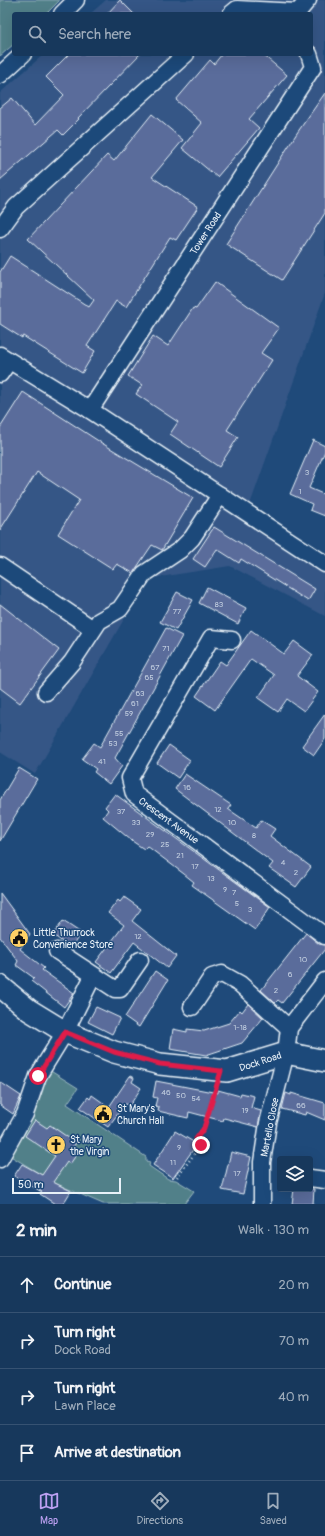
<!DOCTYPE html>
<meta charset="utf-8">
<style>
:root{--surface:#17385c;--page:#203f62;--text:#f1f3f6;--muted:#9eacbb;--line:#365272;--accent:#bca0f2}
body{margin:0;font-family:Pangolin,sans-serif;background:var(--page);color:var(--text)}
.controls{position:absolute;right:12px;bottom:12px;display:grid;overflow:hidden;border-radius:4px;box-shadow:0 4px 16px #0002}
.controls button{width:36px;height:36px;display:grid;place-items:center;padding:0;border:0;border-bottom:1px solid var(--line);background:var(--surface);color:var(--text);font:20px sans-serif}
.scale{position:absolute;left:12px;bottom:10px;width:109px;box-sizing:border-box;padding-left:4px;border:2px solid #e8f1f8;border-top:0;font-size:11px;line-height:14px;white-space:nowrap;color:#e8f1f8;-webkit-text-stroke:3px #1f4a7a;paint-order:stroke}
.stop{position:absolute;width:12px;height:12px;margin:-9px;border:3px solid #e11d48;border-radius:50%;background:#fff}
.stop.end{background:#e11d48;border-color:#fff;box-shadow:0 1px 4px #0008}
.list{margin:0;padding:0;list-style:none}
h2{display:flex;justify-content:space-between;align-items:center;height:52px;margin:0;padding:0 16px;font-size:17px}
h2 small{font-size:13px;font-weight:400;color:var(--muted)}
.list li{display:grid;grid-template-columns:26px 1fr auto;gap:12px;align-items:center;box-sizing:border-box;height:56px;padding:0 16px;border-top:1px solid var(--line)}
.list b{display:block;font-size:15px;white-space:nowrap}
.list p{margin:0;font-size:13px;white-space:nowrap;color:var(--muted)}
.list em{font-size:13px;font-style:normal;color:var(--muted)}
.icon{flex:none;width:22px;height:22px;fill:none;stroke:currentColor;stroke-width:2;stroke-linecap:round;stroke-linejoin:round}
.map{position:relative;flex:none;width:325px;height:1204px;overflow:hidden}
.search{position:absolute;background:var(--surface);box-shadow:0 4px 16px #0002;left:12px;right:12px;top:12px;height:44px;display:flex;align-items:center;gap:10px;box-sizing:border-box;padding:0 14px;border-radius:4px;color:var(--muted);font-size:15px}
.sheet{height:276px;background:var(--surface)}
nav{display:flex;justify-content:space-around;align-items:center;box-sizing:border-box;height:56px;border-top:1px solid var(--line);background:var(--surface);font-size:11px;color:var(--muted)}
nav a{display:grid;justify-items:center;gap:2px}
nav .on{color:var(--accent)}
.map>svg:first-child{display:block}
.built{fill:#355786}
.green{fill:#518089;stroke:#9cb8c0}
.building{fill:#5a6c9b;stroke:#e8f1f8}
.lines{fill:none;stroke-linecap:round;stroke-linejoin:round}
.minor-casing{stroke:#e8f1f8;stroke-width:19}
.major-casing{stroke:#e8f1f8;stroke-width:24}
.path{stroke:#e8f1f8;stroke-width:2.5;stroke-dasharray:1 3;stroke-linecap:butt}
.minor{stroke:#1f4a7a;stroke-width:16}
.major{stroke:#1f4a7a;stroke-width:21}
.route{stroke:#e11d48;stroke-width:5}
.labels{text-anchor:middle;stroke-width:3;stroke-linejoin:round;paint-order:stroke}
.number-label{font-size:8px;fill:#c4d0e1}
.street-label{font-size:10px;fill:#e8f1f8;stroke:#1f4a7a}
.poi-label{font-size:10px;fill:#e8f1f8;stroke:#1f4a7a;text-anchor:start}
</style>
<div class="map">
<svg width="325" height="1204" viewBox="0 0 325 1204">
<rect width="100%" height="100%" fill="#1f4a7a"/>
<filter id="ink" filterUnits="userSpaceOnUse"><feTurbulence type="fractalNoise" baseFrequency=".025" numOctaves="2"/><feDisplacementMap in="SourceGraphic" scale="8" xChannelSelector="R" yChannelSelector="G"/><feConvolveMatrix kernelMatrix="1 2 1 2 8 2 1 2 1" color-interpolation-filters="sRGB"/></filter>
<g filter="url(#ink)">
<polygon class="built" points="106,0 325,0 325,293 247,513 325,564 325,616 230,566 147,579 35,774 0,752 0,93 44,54 311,54 311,14 90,14"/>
<g class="green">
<polygon points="0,0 60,0 46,14 14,14 14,44 0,56"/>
<polygon points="49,1070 78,1088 67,1104 146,1157 146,1161 150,1162 149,1166 168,1179 176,1180 194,1191 184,1204 103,1204 57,1184 4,1152"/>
</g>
<g class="building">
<polygon points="120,0 134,14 107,14"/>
<polygon points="69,54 140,54 78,118 79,119 63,135 58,130 0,180 0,108 12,98 35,125 64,95 46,77"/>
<polygon points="222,54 262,54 287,75 249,119 259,128 217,177 182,148 202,123 176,100 210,60 214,64"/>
<polygon points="325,93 325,213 282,280 226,244 297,133"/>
<polygon points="152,114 183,140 152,177 198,207 176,240 170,237 126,307 116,301 87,346 95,351 82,373 23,336 22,338 0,324 0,272 10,256 89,307 94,300 28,239 107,155 114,161"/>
<polygon points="215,282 279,328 261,353 272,360 227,430 238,437 219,467 170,434 178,422 136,394 142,385 128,376 153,336 168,346 193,308 196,309"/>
<polygon points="23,392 100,442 193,498 162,550 152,545 133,573 117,564 113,569 58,534 79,500 37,472 0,530 0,428"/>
<polygon points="313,440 325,446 325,451 309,488 325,495 325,516 310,510 312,504 290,494"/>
<polygon points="214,527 315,589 308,601 241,559 239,563 217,549 205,567 193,559"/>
<polygon points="207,587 246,608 238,624 199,603"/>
<polygon points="177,592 193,600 176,630 160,622"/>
<polygon points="0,604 59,650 20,703 0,688"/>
<polygon points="166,628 182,636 115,758 122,766 109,784 94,772 96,769 82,759 94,743 100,747"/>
<polygon points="251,630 284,654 294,641 313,655 297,676 318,692 304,711 287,699 278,712 258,698 274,675 251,659 215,710 196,696 220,661 226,665"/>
<polygon points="325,714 325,739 314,755 302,746"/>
<polygon points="169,745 190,760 178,778 157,763"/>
<polygon points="19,768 37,779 0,841 0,800"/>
<polygon points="185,774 231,805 228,809 256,828 261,820 275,829 270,836 311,867 296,887 269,868 273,863 175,789"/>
<polygon points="115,794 270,907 255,930 192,885 194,882 184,874 147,846 144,849 132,841 103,817 108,810 105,807"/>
<polygon points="0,893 30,934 20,949 44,968 42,970 74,993 64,1007 31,981 34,978 16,965 18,961 0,937"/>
<polygon points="124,897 141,909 132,921 176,956 167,968 134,942 111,973 96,962 124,925 108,913 118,900 120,902"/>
<polygon points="63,921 81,933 71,948 53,935"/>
<polygon points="306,933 319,944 325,945 325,949 282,1003 278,1000 275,1003 261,990"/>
<polygon points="155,971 168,980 139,1027 125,1017"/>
<polygon points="248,1004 263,1018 242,1043 206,1055 170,1049 173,1029 187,1032 187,1029 204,1031 229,1023 240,1010 242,1012"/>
<polygon points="96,1007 120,1018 112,1034 88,1022"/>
<polygon points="130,1076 134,1078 132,1082 141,1088 130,1105 125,1104 108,1127 80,1108 88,1097 90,1099 92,1095 109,1107"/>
<polygon points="156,1081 218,1093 218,1090 240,1096 241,1093 254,1096 251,1108 261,1111 258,1127 224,1118 223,1121 189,1112 188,1118 158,1111 159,1107 155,1106 157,1098 153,1097"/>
<polygon points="0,1082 21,1096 13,1114 0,1105"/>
<polygon points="286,1093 291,1095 291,1093 325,1103 325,1120 306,1112 305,1115 282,1109"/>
<polygon points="35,1120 47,1128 50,1125 76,1143 73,1147 79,1151 70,1164 67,1162 53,1182 71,1191 63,1204 55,1204 40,1194 42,1192 14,1176 22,1164 42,1175 55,1156 25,1136"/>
<polygon points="175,1131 197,1144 173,1178 153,1165"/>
<polygon points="231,1152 251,1157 243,1194 222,1190"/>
<polygon points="294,1189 314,1189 313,1204 292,1204"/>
</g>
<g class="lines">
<defs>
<g id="minor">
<polyline points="298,12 308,0"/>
<polyline points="62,14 76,0"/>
<polyline points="231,14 237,9 298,12 298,14"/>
<polyline points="0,75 23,54"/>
<polyline points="0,229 16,207 186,54"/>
<polyline points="0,355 90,410 313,67 309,54"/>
<polyline points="0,374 9,361"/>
<polyline points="90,410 325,564"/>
<polyline points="0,566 93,629"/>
<polyline points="232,640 211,638 130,778 134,794 325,936"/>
<polyline points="46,692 72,662 99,621 120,609 144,574 180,550 192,538 220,495"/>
<polyline points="57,951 115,989 120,989 140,960"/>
<polyline points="192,1007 212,977 222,974 240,984 289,1028"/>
<polyline points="0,1159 25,1114 38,1076 65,1032 93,976"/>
<polyline points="310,1178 325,1180"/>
<polyline points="262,1203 262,1162 268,1123 286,1053 289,1028 325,981"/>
</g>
<polyline id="major" points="0,986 29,1010 65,1032 114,1052 160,1064 227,1071 286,1053 325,1061"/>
</defs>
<use href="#minor" class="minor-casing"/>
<use href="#major" class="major-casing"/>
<polyline class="path" points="177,1177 201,1145 196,1139 204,1128 216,1087"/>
<use href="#minor" class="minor"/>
<use href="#major" class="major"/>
</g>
</g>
<g class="lines" filter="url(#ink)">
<polyline class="route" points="38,1076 65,1032 114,1052 160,1064 221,1071 204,1128 196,1139 201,1145"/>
</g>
<defs>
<symbol id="civic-disc" viewBox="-11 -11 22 22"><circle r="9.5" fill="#ffd166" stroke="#1f4a7a"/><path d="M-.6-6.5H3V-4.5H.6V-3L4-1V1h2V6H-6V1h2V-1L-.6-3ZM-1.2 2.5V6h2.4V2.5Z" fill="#111"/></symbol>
<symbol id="church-disc" viewBox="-11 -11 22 22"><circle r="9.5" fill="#ffd166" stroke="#1f4a7a"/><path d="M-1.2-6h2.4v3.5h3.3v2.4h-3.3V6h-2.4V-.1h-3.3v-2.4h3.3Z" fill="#111"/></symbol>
</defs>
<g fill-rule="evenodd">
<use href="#civic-disc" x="8" y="927" width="22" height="22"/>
<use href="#civic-disc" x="92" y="1103" width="22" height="22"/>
<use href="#church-disc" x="45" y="1134" width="22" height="22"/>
</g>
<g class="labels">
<g class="number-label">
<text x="307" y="475">3</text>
<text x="300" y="494">1</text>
<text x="219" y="607">83</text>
<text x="177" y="614">77</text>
<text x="166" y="651">71</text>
<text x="155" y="670">67</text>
<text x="149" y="680">65</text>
<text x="140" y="696">63</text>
<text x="135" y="706">61</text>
<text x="129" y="716">59</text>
<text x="119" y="736">55</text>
<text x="113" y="746">53</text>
<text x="102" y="764">41</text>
<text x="187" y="790">16</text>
<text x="218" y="812">12</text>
<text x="121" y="814">37</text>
<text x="136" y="825">33</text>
<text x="232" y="825">10</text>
<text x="150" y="837">29</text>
<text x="254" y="838">8</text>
<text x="165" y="847">25</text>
<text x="180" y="858">21</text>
<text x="283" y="865">4</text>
<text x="195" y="869">17</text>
<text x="296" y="875">2</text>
<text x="211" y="881">13</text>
<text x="225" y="892">9</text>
<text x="234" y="895">7</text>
<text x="237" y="906">5</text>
<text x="250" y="912">3</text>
<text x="138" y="939">12</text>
<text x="303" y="962">10</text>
<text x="290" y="977">6</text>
<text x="276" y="993">2</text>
<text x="240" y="1030">1-18</text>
<text x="166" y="1095">46</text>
<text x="181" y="1098">50</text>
<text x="196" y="1101">54</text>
<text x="301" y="1108">66</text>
<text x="245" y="1113">19</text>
<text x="179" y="1150">9</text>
<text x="173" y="1165">11</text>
<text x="237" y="1176">17</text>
</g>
<g class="street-label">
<text transform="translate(205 233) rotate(-57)" y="4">Tower Road</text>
<text transform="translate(169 820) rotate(36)" y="4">Crescent Avenue</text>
<text transform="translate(260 1061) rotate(-18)" y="4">Dock Road</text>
<text transform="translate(269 1127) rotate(-79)" y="4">Martello Close</text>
</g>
<g class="poi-label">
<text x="33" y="936">Little Thurrock<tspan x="33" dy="12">Convenience Store</tspan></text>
<text x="117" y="1112">St Mary's<tspan x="117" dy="12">Church Hall</tspan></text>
<text x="70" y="1143">St Mary<tspan x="70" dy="12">the Virgin</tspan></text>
</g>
</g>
</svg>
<div class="controls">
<button><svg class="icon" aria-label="layers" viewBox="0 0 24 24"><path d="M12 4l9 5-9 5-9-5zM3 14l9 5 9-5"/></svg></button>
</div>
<div class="scale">50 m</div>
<div class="stop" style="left:38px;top:1076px"></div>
<div class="stop end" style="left:201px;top:1145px"></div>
<div class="search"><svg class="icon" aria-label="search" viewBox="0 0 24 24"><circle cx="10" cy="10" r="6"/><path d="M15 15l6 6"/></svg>Search here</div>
</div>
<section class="sheet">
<h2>2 min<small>Walk · 130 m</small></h2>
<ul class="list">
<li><svg class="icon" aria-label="ahead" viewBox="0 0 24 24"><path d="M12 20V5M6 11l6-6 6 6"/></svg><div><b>Continue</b></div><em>20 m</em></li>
<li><svg class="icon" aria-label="right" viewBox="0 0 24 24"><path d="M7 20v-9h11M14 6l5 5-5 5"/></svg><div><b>Turn right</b><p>Dock Road</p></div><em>70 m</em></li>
<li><svg class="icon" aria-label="right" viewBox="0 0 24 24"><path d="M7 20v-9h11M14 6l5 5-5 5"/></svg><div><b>Turn right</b><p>Lawn Place</p></div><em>40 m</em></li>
<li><svg class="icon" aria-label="arrive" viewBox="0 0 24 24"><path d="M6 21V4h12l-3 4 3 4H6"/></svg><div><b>Arrive at destination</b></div></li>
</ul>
</section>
<nav>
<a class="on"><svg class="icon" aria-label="map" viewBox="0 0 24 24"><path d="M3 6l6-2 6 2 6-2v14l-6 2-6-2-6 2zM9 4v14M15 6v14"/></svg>Map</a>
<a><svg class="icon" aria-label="directions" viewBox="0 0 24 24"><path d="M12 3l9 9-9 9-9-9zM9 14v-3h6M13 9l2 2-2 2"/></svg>Directions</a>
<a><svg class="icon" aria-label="saved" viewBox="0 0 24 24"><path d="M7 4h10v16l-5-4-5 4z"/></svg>Saved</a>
</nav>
